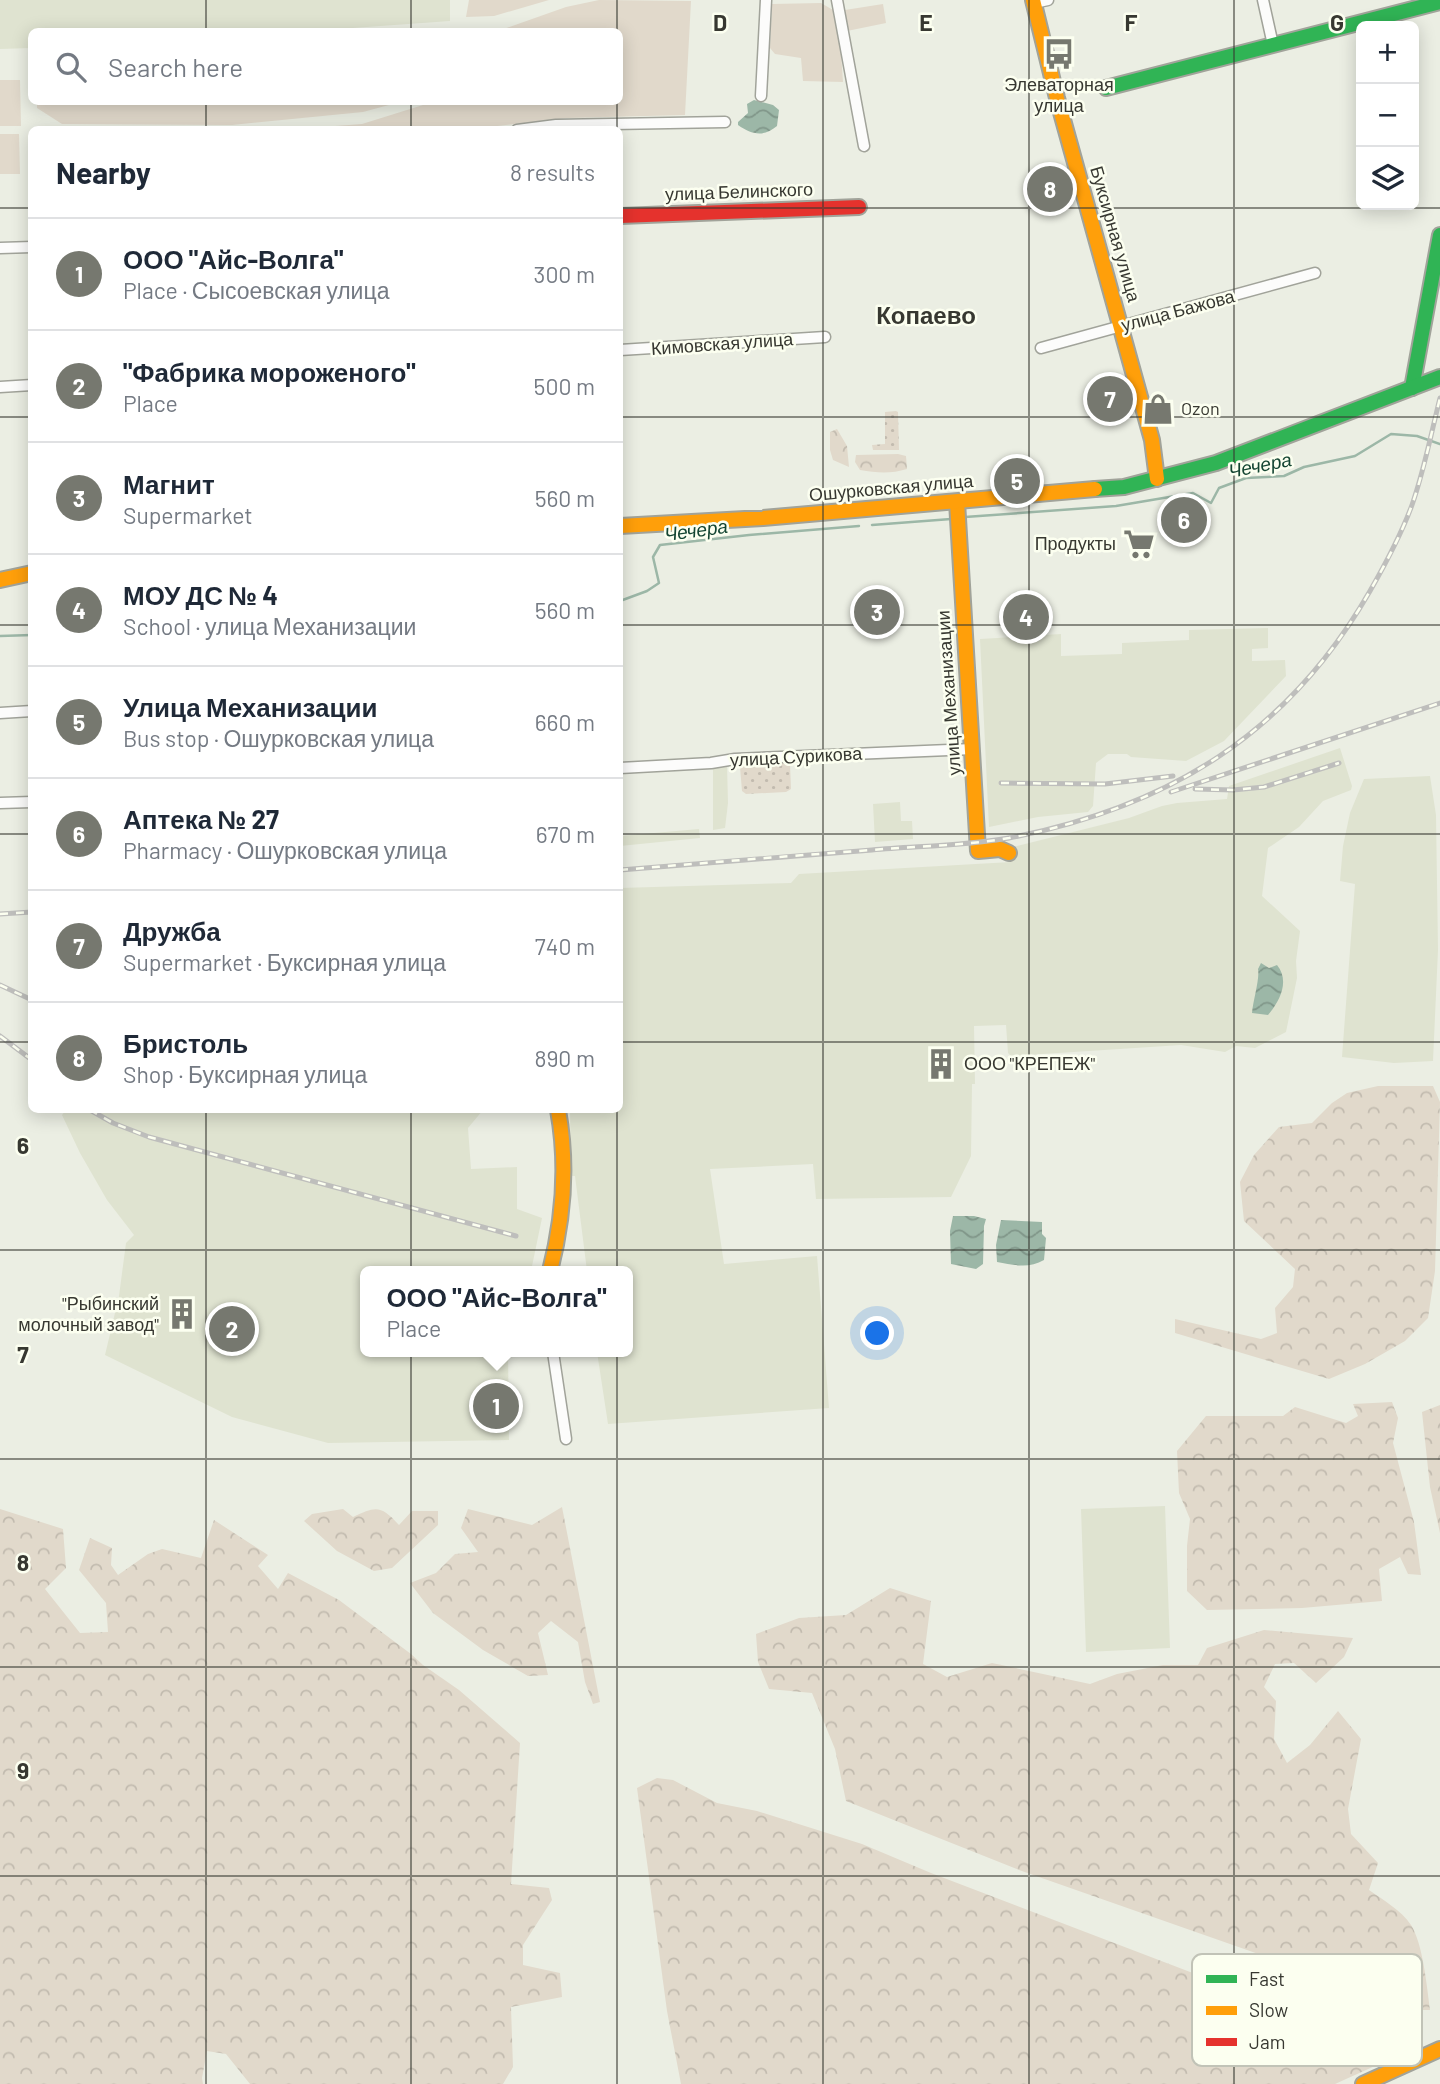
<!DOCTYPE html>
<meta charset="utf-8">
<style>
:root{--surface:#fff;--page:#f2f2f3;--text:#1f2937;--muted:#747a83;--line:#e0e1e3;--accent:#76786f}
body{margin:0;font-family:Barlow,sans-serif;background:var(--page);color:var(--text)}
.controls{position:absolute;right:21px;top:21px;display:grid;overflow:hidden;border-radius:10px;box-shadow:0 4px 18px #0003}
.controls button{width:63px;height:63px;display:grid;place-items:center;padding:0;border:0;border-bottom:2px solid var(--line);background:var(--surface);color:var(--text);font:35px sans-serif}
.you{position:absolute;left:878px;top:1334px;width:24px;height:24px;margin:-18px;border:5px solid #fff;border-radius:50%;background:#1a73e8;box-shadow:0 0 0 10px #1a73e833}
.badge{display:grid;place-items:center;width:46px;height:46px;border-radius:50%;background:var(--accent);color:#fff;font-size:23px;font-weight:700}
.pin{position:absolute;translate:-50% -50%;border:4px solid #fff;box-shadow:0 2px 7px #0006}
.popup{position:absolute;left:360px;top:1266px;width:273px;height:91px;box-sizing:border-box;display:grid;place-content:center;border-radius:10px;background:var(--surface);filter:drop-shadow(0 2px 5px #0005);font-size:23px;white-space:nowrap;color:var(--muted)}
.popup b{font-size:26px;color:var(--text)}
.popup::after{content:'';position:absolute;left:50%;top:100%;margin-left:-14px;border:14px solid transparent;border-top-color:var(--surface)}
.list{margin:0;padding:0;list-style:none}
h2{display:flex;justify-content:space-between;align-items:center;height:91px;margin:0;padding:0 28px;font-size:30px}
h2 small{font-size:23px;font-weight:400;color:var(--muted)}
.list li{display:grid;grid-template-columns:46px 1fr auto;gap:21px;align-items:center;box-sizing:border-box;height:112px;padding:0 28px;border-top:2px solid var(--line)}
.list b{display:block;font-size:26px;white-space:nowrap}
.list p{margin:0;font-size:23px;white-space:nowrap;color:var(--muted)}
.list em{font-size:23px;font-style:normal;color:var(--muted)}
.icon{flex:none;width:38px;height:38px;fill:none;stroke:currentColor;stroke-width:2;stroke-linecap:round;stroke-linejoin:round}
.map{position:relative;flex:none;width:1440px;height:2084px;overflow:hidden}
.search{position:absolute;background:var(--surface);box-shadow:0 4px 18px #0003;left:28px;top:28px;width:595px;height:77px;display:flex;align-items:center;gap:18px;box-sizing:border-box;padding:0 24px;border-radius:10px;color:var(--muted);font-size:26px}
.panel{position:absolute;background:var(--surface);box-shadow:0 4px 18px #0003;left:28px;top:126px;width:595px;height:987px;border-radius:10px}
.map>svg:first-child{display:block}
.built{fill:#dfe3d0}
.grass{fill:url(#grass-dots)}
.forest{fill:url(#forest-crowns)}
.garden{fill:#e1d9cb}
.water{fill:url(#water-waves)}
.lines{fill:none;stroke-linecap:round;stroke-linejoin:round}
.stream{stroke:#9cb7a7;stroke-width:2.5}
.street-casing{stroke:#a1a39a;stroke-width:13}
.fast-casing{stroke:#a1a39a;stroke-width:18}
.slow-casing{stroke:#a1a39a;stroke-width:18}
.jam-casing{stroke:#a1a39a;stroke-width:18}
.street{stroke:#fcfcfb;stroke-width:10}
.fast{stroke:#30b455;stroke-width:14}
.slow{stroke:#ff9f0a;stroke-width:14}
.jam{stroke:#e5322d;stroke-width:14}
.rail-casing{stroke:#bebebc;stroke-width:5}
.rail{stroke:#fcfff0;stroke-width:2.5;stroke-dasharray:8;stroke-linecap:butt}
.grid{fill:none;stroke:#373831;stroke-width:2;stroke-opacity:0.55}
.labels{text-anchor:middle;stroke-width:5;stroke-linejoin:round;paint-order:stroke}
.poi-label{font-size:18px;fill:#373831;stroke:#fcfff0;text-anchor:start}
.street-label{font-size:18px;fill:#373831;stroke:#fcfff0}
.water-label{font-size:19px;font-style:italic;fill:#144532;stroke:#fcfff0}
.district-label{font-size:24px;font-weight:bold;fill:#373831;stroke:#fcfff0}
.key{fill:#fcfff0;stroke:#c1c3b7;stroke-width:2}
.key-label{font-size:19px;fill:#373831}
.grid-label{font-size:23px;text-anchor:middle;font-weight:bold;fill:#373831;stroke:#fcfff0;stroke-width:5;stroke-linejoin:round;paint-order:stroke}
</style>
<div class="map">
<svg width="1440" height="2084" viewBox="0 0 1440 2084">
<defs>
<pattern id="grass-dots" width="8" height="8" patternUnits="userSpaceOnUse" patternTransform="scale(1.75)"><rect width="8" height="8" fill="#e1d9cb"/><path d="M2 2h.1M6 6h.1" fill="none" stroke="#c2bbaf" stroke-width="1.8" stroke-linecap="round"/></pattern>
<pattern id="forest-crowns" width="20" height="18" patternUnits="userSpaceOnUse" patternTransform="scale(1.75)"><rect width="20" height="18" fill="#e1d9cb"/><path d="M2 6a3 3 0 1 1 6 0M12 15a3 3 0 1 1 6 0" fill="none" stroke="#c2bbaf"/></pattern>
<pattern id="water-waves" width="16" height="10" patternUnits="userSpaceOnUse" patternTransform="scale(1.75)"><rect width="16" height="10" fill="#9cb7a7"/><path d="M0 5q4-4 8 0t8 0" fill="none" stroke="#809689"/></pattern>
</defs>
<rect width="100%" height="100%" fill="#ebeee3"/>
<g class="built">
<polygon points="0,0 450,0 450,21 297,32 32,32 31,48 0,49"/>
<polygon points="1268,628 1268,648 1252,649 1252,661 1285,660 1286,676 1224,741 1186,761 1131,757 1127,754 1108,754 1096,763 1093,806 1088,812 1038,817 989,827 980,639 1061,634 1061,656 1122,654 1122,643 1189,640 1189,630"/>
<polygon points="1340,748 1352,786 1351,790 1323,801 1299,827 1268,848 1262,896 1300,931 1296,961 1297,978 1286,1032 1255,1048 1236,1046 1225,1052 1181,1045 1011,1056 1008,1053 1006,1025 974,1026 975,1084 972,1084 971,1156 951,1197 816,1199 813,1164 710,1169 724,1264 817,1256 829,1408 608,1424 597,1352 627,1352 627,1271 587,1271 575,1176 571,1176 570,1110 620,1110 620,888 791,883 799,874 1011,862 1013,847 1129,818 1162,806 1177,803 1227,799 1229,786"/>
<polygon points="713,765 727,765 728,803 725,828 713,830"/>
<polygon points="1430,776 1436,815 1438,950 1433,1061 1394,1063 1342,1057 1355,884 1340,881 1343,846 1350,813 1364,779"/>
<polygon points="900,802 901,821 912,821 913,839 875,842 873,804"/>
<polygon points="699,829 700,838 620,846 620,836"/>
<polygon points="66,1110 483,1110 468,1128 471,1169 517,1167 517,1209 542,1218 531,1271 365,1271 365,1352 508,1352 509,1440 328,1443 232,1417 105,1355 119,1296 126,1243 134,1235 107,1200 80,1153 62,1115"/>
<polygon points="1165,1506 1170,1648 1086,1652 1081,1509"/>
</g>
<g class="grass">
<polygon points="896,411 898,412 899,450 873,450 872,445 885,444 885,412"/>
<polygon points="784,761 790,764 791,789 786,792 746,794 742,791 740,767 743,762"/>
</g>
<g class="forest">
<polygon points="837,429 847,446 849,467 833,460 830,450 830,432"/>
<path d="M898 454 906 456 907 469C891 474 877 473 860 470L855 462 856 455Z"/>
<polygon points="1378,1086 1433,1086 1440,1102 1435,1271 1428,1318 1405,1341 1365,1364 1329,1379 1175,1333 1175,1319 1261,1339 1277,1333 1275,1308 1293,1287 1295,1269 1244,1221 1240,1182 1254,1155 1279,1127 1312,1123 1332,1103 1347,1093"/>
<polygon points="1392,1402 1398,1418 1393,1443 1414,1522 1421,1575 1408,1574 1400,1557 1379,1569 1382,1601 1302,1608 1207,1610 1187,1591 1187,1546 1190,1519 1179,1493 1177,1451 1206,1416 1283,1416 1295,1407 1346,1423 1358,1416 1353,1404"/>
<polygon points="1440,1405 1440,1533 1430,1487 1422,1412"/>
<polygon points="562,1507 600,1702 593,1704 585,1682 578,1642 551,1621 538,1633 548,1675 528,1676 483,1650 433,1613 410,1583 436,1573 455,1554 478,1552 461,1528 468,1509 532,1525"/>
<polygon points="0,1509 63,1529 66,1568 45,1589 80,1633 108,1632 106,1603 79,1570 90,1538 112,1548 111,1565 118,1575 148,1554 162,1549 201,1558 214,1520 268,1555 258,1566 278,1589 288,1573 339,1600 411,1654 423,1665 459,1690 520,1743 511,1884 549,1888 552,1900 523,1945 523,1965 560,1973 562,1997 511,2007 513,2067 503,2084 250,2084 226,2054 207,2051 202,2078 203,2084 0,2084"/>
<path d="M343 1509 353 1517C376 1506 381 1505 399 1525L412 1511H438V1525L392 1568 374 1571 337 1551 304 1521 312 1514Z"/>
<path d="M890 1588 931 1601 923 1664 947 1677 992 1663 1090 1684 1117 1674 1163 1665H1198L1207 1648 1264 1630 1353 1638 1344 1657 1316 1683 1294 1663 1275 1664 1264 1687 1276 1701 1274 1739 1287 1763 1310 1745 1338 1711 1361 1739 1348 1809 1351 1834 1378 1863 1369 1890C1383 1900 1401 1910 1411 1925 1423 1944 1427 1987 1430 2010H1413L1396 1990 1369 1996 1327 1978 1019 1870 846 1801 835 1749 812 1693 769 1689 758 1662 756 1634 799 1618 846 1615Z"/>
<polygon points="657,1778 673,1780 717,1803 757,1811 862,1844 931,1873 1292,2011 1373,2038 1397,2037 1397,2056 1335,2084 681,2084 667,2011 637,1788"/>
</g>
<g class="garden">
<polygon points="469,0 549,0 494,16 466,17"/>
<polygon points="599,0 691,1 685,115 568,118 489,127 446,126 436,130 295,129 362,124 423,105 442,103 442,102 620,102 620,32 484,31 501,30 566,7"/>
<polygon points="821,3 833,10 840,38 843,82 803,81 801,58 775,54 770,48 772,4"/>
<polygon points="883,4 886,23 847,31 845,10"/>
<polygon points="0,80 20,80 21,126 0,126"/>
<polygon points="37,102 400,102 363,112 232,125 62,124 37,108"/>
<polygon points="0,134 19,134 20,174 0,174"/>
</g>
<g class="water">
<path d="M754 100 773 105 779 110 777 126C764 137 752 135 738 125V122L748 113 747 104Z"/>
<path d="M1261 963 1269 968 1277 965C1290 981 1280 1001 1268 1015L1252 1013C1253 1001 1260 978 1258 969Z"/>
<polygon points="953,1216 974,1216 986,1219 984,1226 983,1264 976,1269 951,1264 950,1231"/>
<path d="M1001 1220 1042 1222V1234L1046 1238 1044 1260C1029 1269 1014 1265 997 1262L996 1245Z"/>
</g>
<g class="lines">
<g class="stream">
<polyline points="965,517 1116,506 1193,493 1211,503 1219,488 1246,478 1284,476 1304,467 1355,456 1391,434 1417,436 1440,444"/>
<polyline points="872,525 951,519"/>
<polyline points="620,601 647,591 659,583 653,557 660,545 749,535 859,526"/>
<polyline points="0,636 32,635"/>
</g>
<defs>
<g id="street">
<polyline points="837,0 864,146"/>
<polyline points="1263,0 1273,45"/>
<polyline points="1034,3 1048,0"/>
<polyline points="761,96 766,0"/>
<polyline points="517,130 556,125 725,122"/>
<polyline points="0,248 32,247"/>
<polyline points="1041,348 1315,273"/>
<polyline points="620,350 825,337"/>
<polyline points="0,387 32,385"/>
<polyline points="0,713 32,711"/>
<polyline points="620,768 711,763 735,759 973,749"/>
<polyline points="0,803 32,802"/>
<polyline points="553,1352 566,1439"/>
</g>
<g id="fast">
<polyline points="1106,88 1440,2"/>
<polyline points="1412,388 1440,235"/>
<polyline points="1095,489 1124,487 1216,463 1440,377"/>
</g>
<g id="slow">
<polyline points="1033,0 1057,98 1152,440 1157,479"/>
<polyline points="957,502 978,851 1000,849 1009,853"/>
<polyline points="620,526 763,518 1095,489"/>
<polyline points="0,580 32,573"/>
<path d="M550 1271C564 1217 568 1165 558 1110"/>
<polyline points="1363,2084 1440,2049"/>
</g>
<polyline id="jam" points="620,216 859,207"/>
</defs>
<use href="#street" class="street-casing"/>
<use href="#fast" class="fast-casing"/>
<use href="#slow" class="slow-casing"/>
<use href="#jam" class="jam-casing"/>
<use href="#street" class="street"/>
<use href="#fast" class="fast"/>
<use href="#slow" class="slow"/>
<use href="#jam" class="jam"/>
<defs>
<g id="rail">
<polyline points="1001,783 1105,784 1173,776"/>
<polyline points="1195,789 1233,790 1264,787 1339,763"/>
<polyline points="1171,792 1440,703"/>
<path d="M620 870C704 863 788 856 872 850 917 846 964 846 1009 838 1169 807 1288 734 1370 591 1386 563 1401 535 1412 505 1424 471 1431 434 1440 398"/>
<polyline points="0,914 32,912"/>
<polyline points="0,985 32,1000"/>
<polyline points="0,1036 32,1060"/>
<polyline points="90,1110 113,1123 149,1137 516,1236"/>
</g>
</defs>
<use href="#rail" class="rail-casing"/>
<use href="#rail" class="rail"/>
</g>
<path class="grid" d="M206 0V32M411 0V32M617 0V32M823 0V2084M1029 0V2084M1234 0V2084M206 102V130M411 102V130M617 102V130M0 208H32M620 208H1440M0 417H32M620 417H1440M0 625H32M620 625H1440M0 834H32M620 834H1440M0 1042H32M620 1042H1440M206 1110V2084M411 1110V2084M617 1110V2084M0 1250H1440M0 1459H1440M0 1667H1440M0 1876H1440"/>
<defs>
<symbol id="bus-bare" viewBox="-9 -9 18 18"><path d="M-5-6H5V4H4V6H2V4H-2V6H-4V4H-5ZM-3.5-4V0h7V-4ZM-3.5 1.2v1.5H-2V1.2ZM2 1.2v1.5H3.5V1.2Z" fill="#76786f" stroke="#fcfff0" stroke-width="2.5" paint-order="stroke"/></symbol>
<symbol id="shop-bare" viewBox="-9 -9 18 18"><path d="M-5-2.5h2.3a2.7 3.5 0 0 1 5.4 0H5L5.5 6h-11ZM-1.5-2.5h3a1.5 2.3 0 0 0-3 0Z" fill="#76786f" stroke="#fcfff0" stroke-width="2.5" paint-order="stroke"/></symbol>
<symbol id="supermarket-bare" viewBox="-9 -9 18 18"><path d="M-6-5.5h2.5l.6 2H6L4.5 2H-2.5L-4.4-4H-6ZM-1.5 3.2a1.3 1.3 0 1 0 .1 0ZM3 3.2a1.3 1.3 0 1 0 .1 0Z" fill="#76786f" stroke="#fcfff0" stroke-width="2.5" paint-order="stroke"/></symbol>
<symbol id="building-bare" viewBox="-9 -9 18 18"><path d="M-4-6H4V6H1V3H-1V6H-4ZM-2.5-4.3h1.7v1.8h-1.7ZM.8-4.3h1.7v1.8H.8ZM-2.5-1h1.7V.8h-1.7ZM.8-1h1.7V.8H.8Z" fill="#76786f" stroke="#fcfff0" stroke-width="2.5" paint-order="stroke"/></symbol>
</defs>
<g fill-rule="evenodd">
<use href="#bus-bare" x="1037" y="32" width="44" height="44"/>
<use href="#shop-bare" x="1136" y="387" width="44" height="44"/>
<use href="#supermarket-bare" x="1117" y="522" width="44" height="44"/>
<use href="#building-bare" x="919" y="1042" width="44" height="44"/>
<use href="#building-bare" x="160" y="1292" width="44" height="44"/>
</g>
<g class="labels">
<g class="poi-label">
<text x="1059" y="91" text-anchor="middle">Элеваторная<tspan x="1059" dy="21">улица</tspan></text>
<text x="1181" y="415">Ozon</text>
<text x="1116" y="550" text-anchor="end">Продукты</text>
<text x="964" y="1070">ООО "КРЕПЕЖ"</text>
<text x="159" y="1310" text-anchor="end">"Рыбинский<tspan x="159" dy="21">молочный завод"</tspan></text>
</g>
<g class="street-label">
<text transform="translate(739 192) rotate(-2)" y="6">улица Белинского</text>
<text transform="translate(1115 234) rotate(74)" y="6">Буксирная улица</text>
<text transform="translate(1178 311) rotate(-15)" y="6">улица Бажова</text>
<text transform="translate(722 344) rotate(-4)" y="6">Кимовская улица</text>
<text transform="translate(891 488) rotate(-5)" y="6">Ошурковская улица</text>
<text transform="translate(949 693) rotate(-94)" y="6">улица Механизации</text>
<text transform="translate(796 757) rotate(-3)" y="6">улица Сурикова</text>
</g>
<g class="water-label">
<text transform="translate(1260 465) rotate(-11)" y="7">Чечера</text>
<text transform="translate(696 530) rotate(-8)" y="7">Чечера</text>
</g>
<g class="district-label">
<text x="926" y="324">Копаево</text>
</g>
</g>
<rect x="1192" y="1954" width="230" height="112" rx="10" class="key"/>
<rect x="1206" y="1975" width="31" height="8" fill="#30b455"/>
<rect x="1206" y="2006" width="31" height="9" fill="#ff9f0a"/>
<rect x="1206" y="2038" width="31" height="8" fill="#e5322d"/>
<g class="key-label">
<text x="1249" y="1986">Fast</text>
<text x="1249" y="2017">Slow</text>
<text x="1249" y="2049">Jam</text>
</g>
<g class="grid-label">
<text x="720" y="31">D</text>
<text x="926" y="31">E</text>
<text x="1131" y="31">F</text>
<text x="1337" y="31">G</text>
<text x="23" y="1154">6</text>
<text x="23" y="1363">7</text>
<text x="23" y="1571">8</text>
<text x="23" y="1779">9</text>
</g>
</svg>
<div class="controls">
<button>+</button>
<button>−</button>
<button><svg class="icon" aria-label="layers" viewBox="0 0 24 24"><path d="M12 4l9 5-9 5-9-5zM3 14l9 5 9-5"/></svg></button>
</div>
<div class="you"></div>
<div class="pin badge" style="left:496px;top:1406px">1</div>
<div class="popup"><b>ООО &quot;Айс-Волга&quot;</b>Place</div>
<div class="pin badge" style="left:232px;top:1329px">2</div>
<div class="pin badge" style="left:877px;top:612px">3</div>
<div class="pin badge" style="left:1026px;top:617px">4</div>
<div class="pin badge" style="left:1017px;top:481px">5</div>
<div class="pin badge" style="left:1184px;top:520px">6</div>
<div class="pin badge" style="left:1110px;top:399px">7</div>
<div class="pin badge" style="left:1050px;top:189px">8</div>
<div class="search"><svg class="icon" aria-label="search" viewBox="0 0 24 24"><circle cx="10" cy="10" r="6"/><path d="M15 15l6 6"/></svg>Search here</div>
<section class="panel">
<h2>Nearby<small>8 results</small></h2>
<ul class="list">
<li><span class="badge">1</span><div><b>ООО &quot;Айс-Волга&quot;</b><p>Place · Сысоевская улица</p></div><em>300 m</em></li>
<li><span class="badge">2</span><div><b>&quot;Фабрика мороженого&quot;</b><p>Place</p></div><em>500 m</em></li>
<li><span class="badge">3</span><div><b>Магнит</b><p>Supermarket</p></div><em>560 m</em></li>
<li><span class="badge">4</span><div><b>МОУ ДС № 4</b><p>School · улица Механизации</p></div><em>560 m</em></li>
<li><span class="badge">5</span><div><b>Улица Механизации</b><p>Bus stop · Ошурковская улица</p></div><em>660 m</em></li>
<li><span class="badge">6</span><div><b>Аптека № 27</b><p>Pharmacy · Ошурковская улица</p></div><em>670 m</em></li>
<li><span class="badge">7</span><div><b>Дружба</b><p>Supermarket · Буксирная улица</p></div><em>740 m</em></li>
<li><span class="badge">8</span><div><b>Бристоль</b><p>Shop · Буксирная улица</p></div><em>890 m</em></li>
</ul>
</section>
</div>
